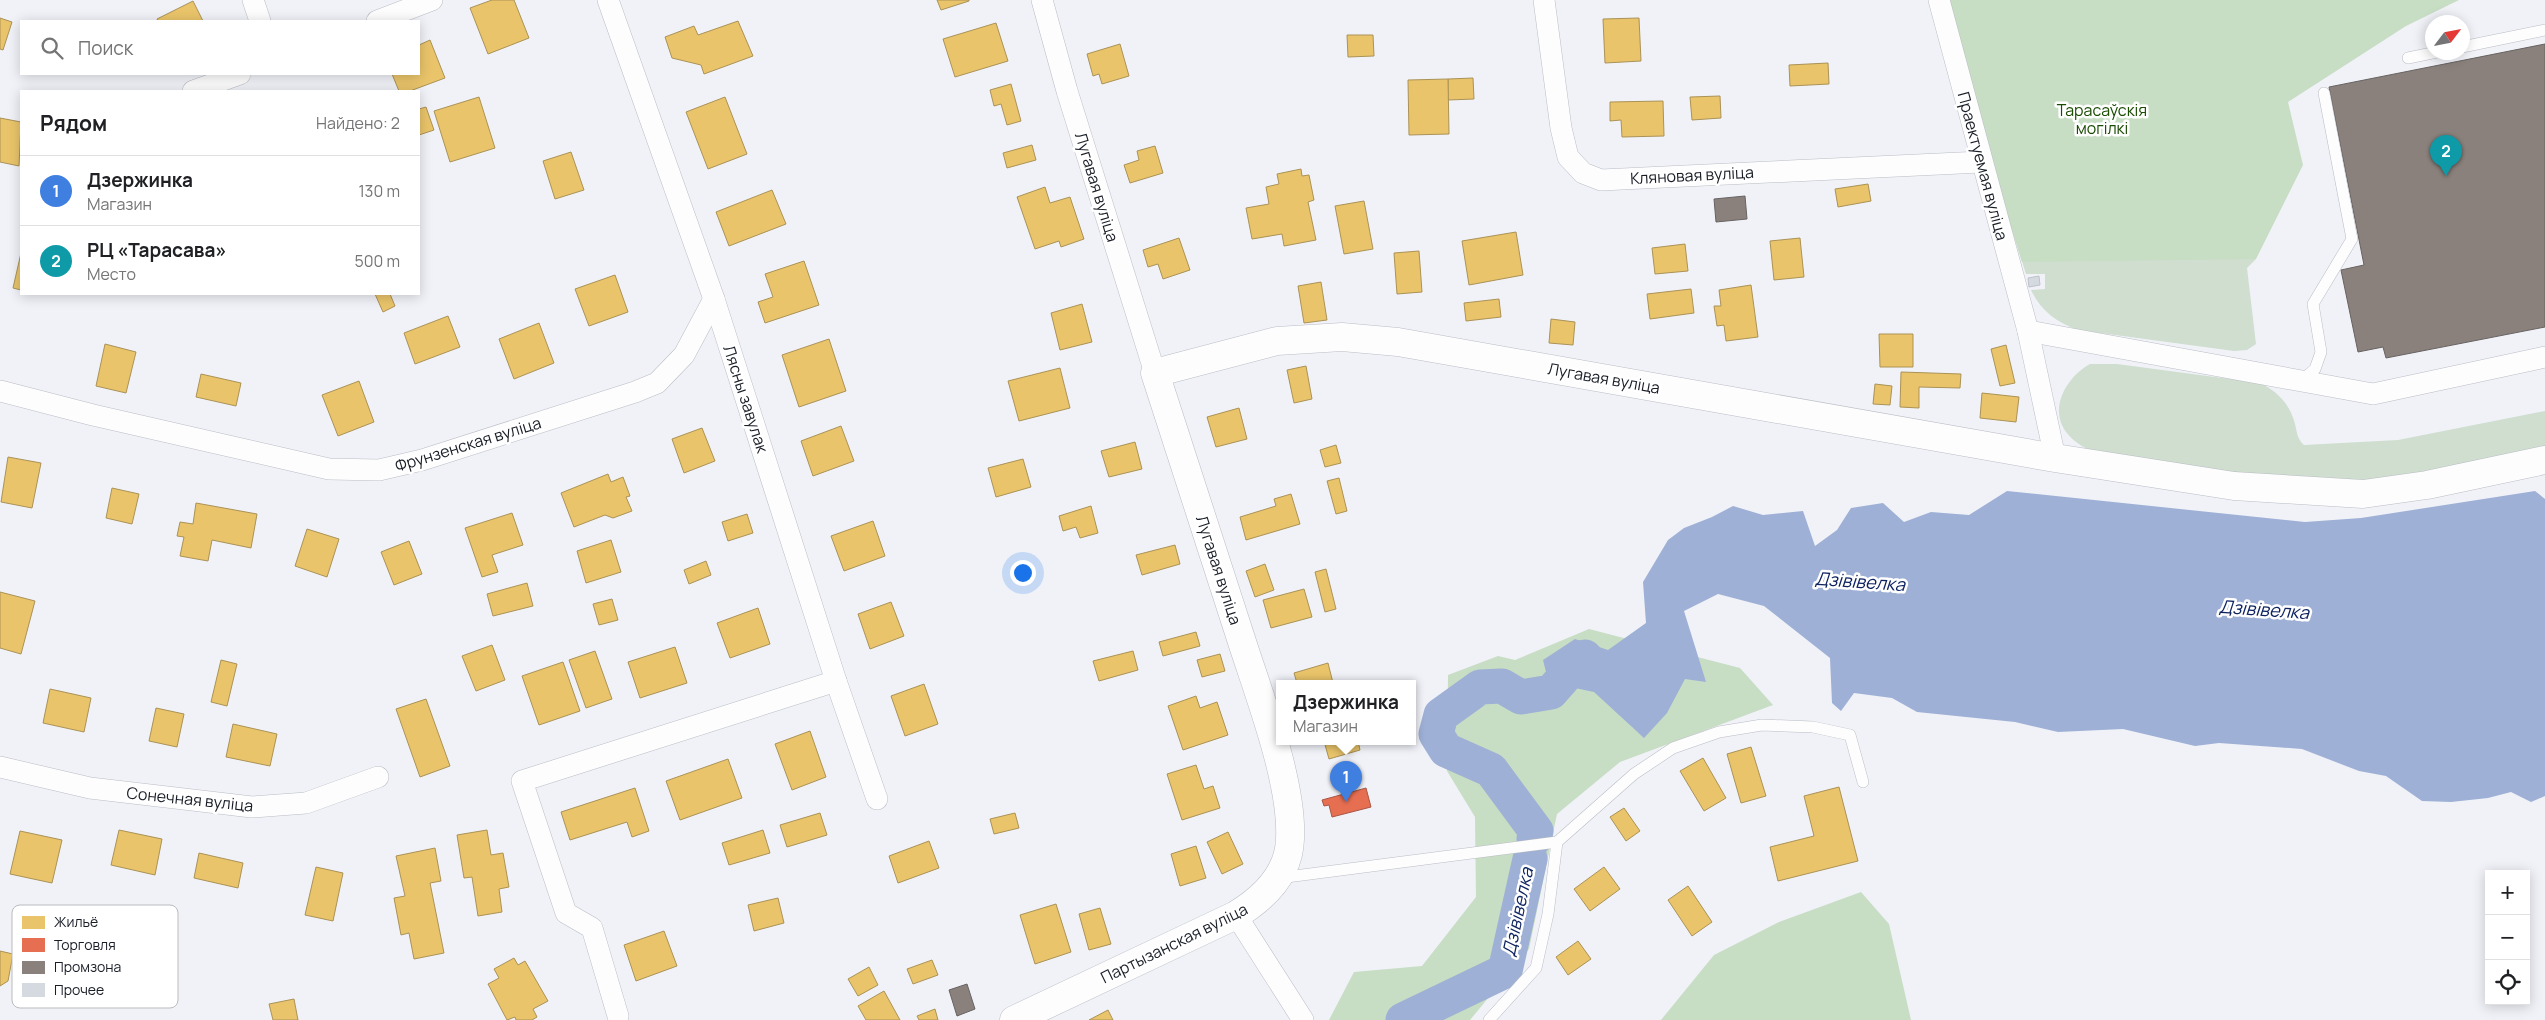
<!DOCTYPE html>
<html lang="ru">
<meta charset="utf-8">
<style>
:root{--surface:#fff;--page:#f6f6f6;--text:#202124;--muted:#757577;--line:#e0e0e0;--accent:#ea580c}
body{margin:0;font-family:Manrope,sans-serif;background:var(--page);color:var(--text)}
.controls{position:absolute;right:15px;bottom:15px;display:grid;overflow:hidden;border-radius:0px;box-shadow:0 2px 12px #0003}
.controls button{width:45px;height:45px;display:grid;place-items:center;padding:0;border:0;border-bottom:1px solid var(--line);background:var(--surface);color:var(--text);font:25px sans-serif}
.compass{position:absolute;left:2425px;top:15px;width:45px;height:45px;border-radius:50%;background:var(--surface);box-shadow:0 2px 12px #0003;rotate:58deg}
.you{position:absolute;left:1022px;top:572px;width:18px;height:18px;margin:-12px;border:4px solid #fff;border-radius:50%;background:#1a73e8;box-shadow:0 0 0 8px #1a73e833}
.badge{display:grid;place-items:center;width:32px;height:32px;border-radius:50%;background:var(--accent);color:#fff;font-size:16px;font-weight:700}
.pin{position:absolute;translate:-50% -41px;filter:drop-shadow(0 1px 2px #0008)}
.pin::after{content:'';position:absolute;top:26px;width:18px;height:15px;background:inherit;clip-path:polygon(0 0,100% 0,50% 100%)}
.popup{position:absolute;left:1276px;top:680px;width:140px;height:65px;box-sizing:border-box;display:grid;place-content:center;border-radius:0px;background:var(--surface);filter:drop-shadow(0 1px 4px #0005);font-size:16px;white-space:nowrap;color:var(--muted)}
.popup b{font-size:19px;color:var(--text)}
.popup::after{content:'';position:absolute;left:50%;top:100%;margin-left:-10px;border:10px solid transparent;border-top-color:var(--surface)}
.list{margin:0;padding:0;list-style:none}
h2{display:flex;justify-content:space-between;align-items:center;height:65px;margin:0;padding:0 20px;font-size:21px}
h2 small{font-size:16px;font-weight:400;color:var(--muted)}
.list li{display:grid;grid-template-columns:32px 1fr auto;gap:15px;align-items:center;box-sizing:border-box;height:70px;padding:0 20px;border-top:1px solid var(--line)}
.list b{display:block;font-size:19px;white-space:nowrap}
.list p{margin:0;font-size:16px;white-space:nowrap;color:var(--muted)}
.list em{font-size:16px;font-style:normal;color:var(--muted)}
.icon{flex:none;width:28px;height:28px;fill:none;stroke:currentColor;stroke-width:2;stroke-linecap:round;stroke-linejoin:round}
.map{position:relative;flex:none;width:2545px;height:1020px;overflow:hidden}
.search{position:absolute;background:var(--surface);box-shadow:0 2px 12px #0003;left:20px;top:20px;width:400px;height:55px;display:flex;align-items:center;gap:12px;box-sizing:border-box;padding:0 18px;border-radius:0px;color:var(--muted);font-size:19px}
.panel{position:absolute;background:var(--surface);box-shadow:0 2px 12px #0003;left:20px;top:90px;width:400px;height:205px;border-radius:0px}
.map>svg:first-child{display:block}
.green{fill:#cfdecf}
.forest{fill:#c7ddc4}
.water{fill:#9eb0d5}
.homes{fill:#e9c46a;stroke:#ab9256}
.shops{fill:#e76f51;stroke:#a95644}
.industry{fill:#8a817c;stroke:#686362}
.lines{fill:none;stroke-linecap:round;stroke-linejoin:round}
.river{stroke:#9eb0d5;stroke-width:35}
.building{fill:#d5d9e0;stroke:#bec2c9}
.service-casing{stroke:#babdc4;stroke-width:12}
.minor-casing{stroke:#babdc4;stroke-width:22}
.tertiary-casing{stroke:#babdc4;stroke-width:29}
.service{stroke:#fdfdfe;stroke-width:11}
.minor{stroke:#fdfdfe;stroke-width:21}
.tertiary{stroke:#fdfdfe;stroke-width:28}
.labels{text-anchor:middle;stroke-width:5;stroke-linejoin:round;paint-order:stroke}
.park-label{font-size:16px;fill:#1a4c03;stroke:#fff}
.street-label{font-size:16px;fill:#191d26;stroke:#fff}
.water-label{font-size:18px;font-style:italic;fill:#0e2360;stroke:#fff}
.key{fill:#fff;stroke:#babbbe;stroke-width:1}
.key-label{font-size:14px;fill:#191d26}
</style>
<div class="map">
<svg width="2545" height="1020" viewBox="0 0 2545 1020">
<rect width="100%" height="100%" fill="#f0f2f8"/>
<g class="green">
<path d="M2209 50 2256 259 2247 268 2256 344 2247 350 2234 351 2078 330C2056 322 2041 311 2031 290L2045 289V274H2026L1978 121Z"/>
<path d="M2090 364H2117L2260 383C2278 392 2290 404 2295 424 2297 432 2297 439 2304 445L2398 440 2545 411V451L2376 483 2249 480 2094 453C2083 447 2074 442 2066 432 2048 407 2068 376 2090 364Z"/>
</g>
<g class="forest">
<polygon points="1947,0 2459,0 2406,26 2288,102 2303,165 2256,259 2022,262 1978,121"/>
<polygon points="1589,629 1740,668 1773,705 1620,762 1557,814 1529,949 1470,1020 1329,1020 1354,972 1422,966 1476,897 1475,817 1447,771 1448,675 1498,656 1515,660"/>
<polygon points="1861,892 1889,924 1911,1020 1661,1020 1714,955 1779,922"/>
</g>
<polygon class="water" points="2007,491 2305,522 2361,518 2535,491 2545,499 2545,796 2531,802 2511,792 2488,798 2451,802 2422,801 2386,776 2359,771 2302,749 2219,743 2195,746 2123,729 2058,732 2015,722 1917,712 1892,698 1854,693 1841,711 1832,703 1830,658 1764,606 1718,594 1684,611 1706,682 1685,679 1667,713 1644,738 1594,692 1575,688 1551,692 1543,660 1575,639 1608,650 1646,623 1643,582 1668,540 1684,528 1712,517 1733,506 1763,515 1803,511 1815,546 1837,530 1851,508 1883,503 1904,522 1931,512 1969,515"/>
<g class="homes">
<polygon points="492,0 514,0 529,38 488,54 470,8"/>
<polygon points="937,0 969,0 969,1 941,10"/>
<polygon points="193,1 203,21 158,21 157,19"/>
<polygon points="0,18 12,22 3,50 0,49"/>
<polygon points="1639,18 1641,61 1605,63 1603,19"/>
<polygon points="738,21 753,56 704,74 701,65 672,58 665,37 694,26 698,35"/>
<polygon points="996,23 1008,61 955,77 943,39"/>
<polygon points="1347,35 1373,35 1374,56 1348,57"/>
<polygon points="430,40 445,78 410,91 399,91 392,74 419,74 419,45"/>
<polygon points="1120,44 1129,76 1102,84 1099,74 1093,76 1087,54"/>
<polygon points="1828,63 1829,84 1790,86 1789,65"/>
<polygon points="1473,78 1474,99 1448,100 1448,79"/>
<polygon points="1448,79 1449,134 1409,135 1408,80"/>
<polygon points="1011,84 1021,121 1007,125 1001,104 994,106 990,90"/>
<polygon points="1720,96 1721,118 1692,120 1690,97"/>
<polygon points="479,97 495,148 450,162 434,111"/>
<polygon points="725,97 747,154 708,169 686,112"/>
<polygon points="1663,101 1664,136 1622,137 1621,120 1610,121 1610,102"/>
<polygon points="426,107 434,130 419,135 419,109"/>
<polygon points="0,118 21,122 19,166 0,162"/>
<polygon points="1032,145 1036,160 1007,168 1003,153"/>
<polygon points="1155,146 1163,173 1130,183 1124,165 1139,160 1137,151"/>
<polygon points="571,152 584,190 555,199 543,161"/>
<polygon points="1301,169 1302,176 1309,175 1314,200 1308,202 1316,240 1284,246 1282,234 1252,239 1246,208 1269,204 1266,187 1279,184 1277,174"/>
<polygon points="1868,184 1871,201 1838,207 1835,189"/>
<polygon points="1045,187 1050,203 1070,197 1084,239 1061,247 1059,241 1035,249 1017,197"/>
<polygon points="772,190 786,224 729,246 716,212"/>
<polygon points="1364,201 1373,249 1344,254 1335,206"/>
<polygon points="1516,232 1523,275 1469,285 1462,241"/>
<polygon points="1179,238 1190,270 1163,279 1158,264 1148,267 1143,250"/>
<polygon points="1800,238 1804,277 1774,280 1770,241"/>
<polygon points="1685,244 1688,271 1655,274 1652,248"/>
<polygon points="1419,251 1422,292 1397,294 1394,253"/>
<polygon points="21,253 21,290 13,288"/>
<polygon points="804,261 819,305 765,323 758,302 773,297 765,274"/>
<polygon points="615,275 628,312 589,326 575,289"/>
<polygon points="1321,282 1327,320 1304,323 1298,286"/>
<polygon points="1751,285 1758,337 1726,341 1724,325 1717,326 1714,306 1721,306 1719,290"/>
<polygon points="1691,289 1694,313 1650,319 1647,294"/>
<polygon points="375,294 390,294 395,306 383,312"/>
<polygon points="1499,299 1501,317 1466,321 1464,303"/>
<polygon points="1082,304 1092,342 1060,350 1051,313"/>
<polygon points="448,316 460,347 415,364 404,333"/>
<polygon points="1551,319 1575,322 1573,345 1549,343"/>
<polygon points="539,323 554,363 514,379 499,339"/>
<polygon points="1879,334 1913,334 1913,367 1880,367"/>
<polygon points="829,339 846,391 799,407 782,355"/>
<polygon points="105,344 136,352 126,393 96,386"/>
<polygon points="2006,345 2015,383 2000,386 1991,349"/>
<polygon points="1306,366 1312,399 1294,403 1287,370"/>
<polygon points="1060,368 1070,408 1019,421 1008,381"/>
<polygon points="1901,372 1961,374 1960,388 1919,387 1919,408 1900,407"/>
<polygon points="201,374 241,383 236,406 196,397"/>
<polygon points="359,381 374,422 338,436 322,395"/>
<polygon points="1875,384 1892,386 1890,405 1873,404"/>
<polygon points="1982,393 2019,397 2016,422 1980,418"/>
<polygon points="1239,408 1247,439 1216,447 1207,417"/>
<polygon points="841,426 854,461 813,476 801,441"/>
<polygon points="702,428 715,461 684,473 672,439"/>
<polygon points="1135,442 1142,469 1109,477 1101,451"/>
<polygon points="1336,445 1341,463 1325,467 1320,450"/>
<polygon points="8,457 41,463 32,508 1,502"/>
<polygon points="1023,459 1031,487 996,497 988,468"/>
<polygon points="608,474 611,482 623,477 630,496 626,497 632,511 613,518 605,515 574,527 561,493"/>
<polygon points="1339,478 1347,511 1336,514 1327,481"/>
<polygon points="112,488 139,494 132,524 106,518"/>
<polygon points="1291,494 1300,524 1246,540 1240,517 1276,506 1274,499"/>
<polygon points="196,503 257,514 251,548 212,540 208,561 180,556 184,537 177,536 180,522 193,524"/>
<polygon points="1091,506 1098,533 1080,538 1076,527 1063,531 1059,516"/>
<polygon points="512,513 523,545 492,555 498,572 482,577 465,528"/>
<polygon points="747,514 753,533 728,541 722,522"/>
<polygon points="873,521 885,556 844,571 831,536"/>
<polygon points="307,529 339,539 327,577 295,566"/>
<polygon points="611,540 621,572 586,583 577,551"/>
<polygon points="409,541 422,574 394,585 381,552"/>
<polygon points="1175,545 1180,564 1142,575 1136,555"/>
<polygon points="706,561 711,575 689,584 684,570"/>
<polygon points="1265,564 1274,590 1255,597 1246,571"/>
<polygon points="1326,569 1336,609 1325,612 1315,572"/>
<polygon points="527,583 533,606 493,616 487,594"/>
<polygon points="1304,589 1312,617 1271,628 1263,600"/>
<polygon points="0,592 35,601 21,654 0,648"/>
<polygon points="612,599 618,620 599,625 593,604"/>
<polygon points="891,602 904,636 870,649 858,614"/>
<polygon points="758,608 770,644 730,658 717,623"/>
<polygon points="1196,632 1200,646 1163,656 1159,642"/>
<polygon points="492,645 505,680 476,691 462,656"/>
<polygon points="675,647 687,683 640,698 628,662"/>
<polygon points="595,651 612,699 586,708 569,660"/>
<polygon points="1133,651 1138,670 1099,681 1093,661"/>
<polygon points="1220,654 1225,671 1202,677 1197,660"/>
<polygon points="221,660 237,664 227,706 211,702"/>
<polygon points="563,662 580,711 539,725 522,676"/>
<polygon points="1328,663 1333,683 1297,683 1294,673"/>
<polygon points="924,684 938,724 905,736 891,696"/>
<polygon points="50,689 91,698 84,732 43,723"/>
<polygon points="1196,696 1200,708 1217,702 1228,735 1183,750 1168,706"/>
<polygon points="426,699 450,766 420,777 396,709"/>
<polygon points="156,708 184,714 177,747 149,741"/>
<polygon points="233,724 277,734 270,766 226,757"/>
<polygon points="810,731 826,777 792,790 775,744"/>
<polygon points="1324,741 1358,741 1360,750 1329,759"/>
<polygon points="1751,747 1766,796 1741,803 1727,754"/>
<polygon points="1703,758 1726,798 1704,811 1680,771"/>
<polygon points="728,759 742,798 680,820 666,781"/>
<polygon points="1196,765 1204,789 1213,786 1220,808 1182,820 1167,774"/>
<polygon points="1839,787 1858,861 1778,881 1770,847 1814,836 1804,796"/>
<polygon points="635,788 649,831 632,837 627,822 570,840 561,812"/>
<polygon points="1624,808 1640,831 1626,841 1610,817"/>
<polygon points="820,813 827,835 787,847 780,825"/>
<polygon points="1015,813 1019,828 994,834 990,819"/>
<polygon points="119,830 162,839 155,875 111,865"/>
<polygon points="487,830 491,855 503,853 509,887 499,889 502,912 478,916 472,877 464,878 457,835"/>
<polygon points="763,830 770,853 729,865 722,843"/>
<polygon points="20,831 62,840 52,883 10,874"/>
<polygon points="1228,832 1243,864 1222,874 1207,842"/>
<polygon points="929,841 939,868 898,883 889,856"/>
<polygon points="1196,846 1206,878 1180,886 1171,854"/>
<polygon points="435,848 441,881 430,883 444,953 414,959 409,933 401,935 394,898 405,896 396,856"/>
<polygon points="199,853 243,863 238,888 194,878"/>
<polygon points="316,867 343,873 333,921 305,915"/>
<polygon points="1604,867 1620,889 1590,911 1574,889"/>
<polygon points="1688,886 1712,922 1692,936 1668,900"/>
<polygon points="778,898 784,923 754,931 748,905"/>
<polygon points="1056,904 1071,952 1035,964 1020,915"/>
<polygon points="1100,908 1111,944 1089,950 1079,914"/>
<polygon points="664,931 677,966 636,981 624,945"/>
<polygon points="1578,941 1591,959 1568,975 1556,957"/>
<polygon points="0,951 13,954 8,981 0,986"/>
<polygon points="514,958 518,965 525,961 548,1001 533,1009 537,1017 532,1020 516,1020 515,1017 507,1020 488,984 499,978 494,969"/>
<polygon points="932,960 938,975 913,984 907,969"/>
<polygon points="869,967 878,985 858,996 848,979"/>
<polygon points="884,991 900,1020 866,1020 858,1006"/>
<polygon points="294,999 298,1020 273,1020 269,1004"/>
<polygon points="935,1009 938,1020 919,1020 917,1016"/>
<polygon points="1108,1010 1113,1020 1089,1020"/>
</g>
<polygon class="shops" points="1366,788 1371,807 1332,817 1329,805 1324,806 1322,800"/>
<g class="industry">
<polygon points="2545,44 2545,327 2386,358 2383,347 2358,352 2341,270 2364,265 2329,87"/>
<polygon points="1745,196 1747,219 1716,222 1714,199"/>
<polygon points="967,984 975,1009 957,1016 949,990"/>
</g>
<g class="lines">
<g class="river">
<polyline points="1534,839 1536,831 1491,770 1446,750 1436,734 1441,715 1480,687 1502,686 1521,697 1551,692 1581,658 1585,657"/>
<polyline points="1403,1020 1505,971 1530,859"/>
</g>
</g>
<polygon class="building" points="2039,276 2040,285 2029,287 2028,278"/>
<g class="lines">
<defs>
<g id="service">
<polyline points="2462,47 2545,30"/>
<polyline points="2408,58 2437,52"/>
<polyline points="2301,381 2315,369 2321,352 2313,304 2352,239 2324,93"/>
<polyline points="1279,878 1557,842 1634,774 1673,748 1719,732 1762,725 1813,727 1850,735 1863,782"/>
<polyline points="1489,1020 1536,968 1548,914 1557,842"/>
</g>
<g id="minor">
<polyline points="253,0 260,21"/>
<polyline points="608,0 714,299 836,681 877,799"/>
<polyline points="1042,0 1067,91 1155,373"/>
<polyline points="1544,0 1561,128 1568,157 1583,173 1601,180 1981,162"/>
<polyline points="1939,0 2028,331 2055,458"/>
<polyline points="377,21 432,0"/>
<polyline points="193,91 240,74"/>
<polyline points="2028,331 2373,394 2545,357"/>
<polyline points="0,391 93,415 329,469 379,470 422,460 635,392 657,383 684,355 714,299"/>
<polyline points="0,767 90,788 252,807 306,803 378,777"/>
<polyline points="1236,915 1303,1020"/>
<polyline points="618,1016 592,928 566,913 522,781 836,681"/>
</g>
<path id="tertiary" d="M1014 1020 1236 915C1264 898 1289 874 1290 839 1293 785 1261 700 1244 648 1214 556 1185 465 1155 373L1277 341 1342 337 1398 342 2055 458 2234 486 2363 494 2427 485 2545 460"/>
</defs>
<use href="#service" class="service-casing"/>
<use href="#minor" class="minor-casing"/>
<use href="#tertiary" class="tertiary-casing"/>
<use href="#service" class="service"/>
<use href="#minor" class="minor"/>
<use href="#tertiary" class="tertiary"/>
</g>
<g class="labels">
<g class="park-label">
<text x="2102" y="116">Тарасаўскія<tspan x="2102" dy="18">могілкі</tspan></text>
</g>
<g class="street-label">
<text transform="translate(1983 166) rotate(75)" y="6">Праектуемая вуліца</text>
<text transform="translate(1692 175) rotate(-3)" y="6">Кляновая вуліца</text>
<text transform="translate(1097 187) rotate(73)" y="6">Лугавая вуліца</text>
<text transform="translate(1604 378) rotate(10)" y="6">Лугавая вуліца</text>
<text transform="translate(746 399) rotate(72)" y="6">Лясны завулак</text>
<text transform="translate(468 444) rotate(-17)" y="6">Фрунзенская вуліца</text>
<text transform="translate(1219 570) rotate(72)" y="6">Лугавая вуліца</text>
<text transform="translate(190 799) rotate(6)" y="6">Сонечная вуліца</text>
<text transform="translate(1174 943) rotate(-26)" y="6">Партызанская вуліца</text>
</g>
<g class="water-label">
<text transform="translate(1860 582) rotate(4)" y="6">Дзівівелка</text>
<text transform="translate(2264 610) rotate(4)" y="6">Дзівівелка</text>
<text transform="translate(1518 912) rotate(-78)" y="6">Дзівівелка</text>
</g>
</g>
<rect x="12" y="905" width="166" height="103" rx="8" class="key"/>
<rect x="22" y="916" width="23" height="13" fill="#e9c46a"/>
<rect x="22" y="938" width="23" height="14" fill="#e76f51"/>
<rect x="22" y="961" width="23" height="13" fill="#8a817c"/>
<rect x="22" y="983" width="23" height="14" fill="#d5d9e0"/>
<g class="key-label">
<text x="54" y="927">Жильё</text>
<text x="54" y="950">Торговля</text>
<text x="54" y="972">Промзона</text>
<text x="54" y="995">Прочее</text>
</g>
</svg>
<div class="controls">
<button>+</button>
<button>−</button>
<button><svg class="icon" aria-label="locate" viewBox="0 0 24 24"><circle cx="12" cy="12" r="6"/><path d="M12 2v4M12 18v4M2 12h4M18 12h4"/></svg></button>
</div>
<svg class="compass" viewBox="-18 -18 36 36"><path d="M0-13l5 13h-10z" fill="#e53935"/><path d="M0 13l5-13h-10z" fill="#757577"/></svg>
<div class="you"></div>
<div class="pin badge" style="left:1346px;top:802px;background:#3f7fe0">1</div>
<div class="popup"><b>Дзержинка</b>Магазин</div>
<div class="pin badge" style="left:2446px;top:176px;background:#0f9aa8">2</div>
<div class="search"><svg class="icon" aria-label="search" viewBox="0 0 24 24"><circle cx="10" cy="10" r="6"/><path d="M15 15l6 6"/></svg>Поиск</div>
<section class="panel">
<h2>Рядом<small>Найдено: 2</small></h2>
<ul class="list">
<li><span class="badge" style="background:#3f7fe0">1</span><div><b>Дзержинка</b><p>Магазин</p></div><em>130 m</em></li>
<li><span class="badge" style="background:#0f9aa8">2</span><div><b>РЦ «Тарасава»</b><p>Место</p></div><em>500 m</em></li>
</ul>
</section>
</div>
